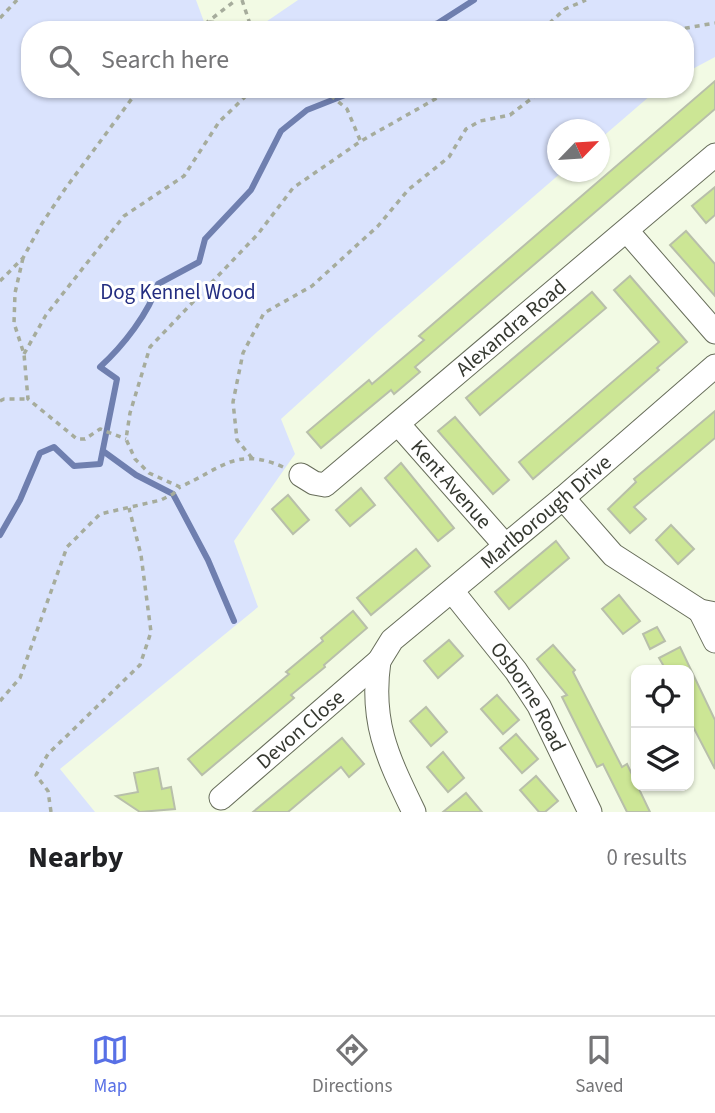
<!DOCTYPE html>
<style>
:root{--surface:#fff;--page:#f6f6f6;--text:#202124;--muted:#757577;--line:#e0e0e0;--accent:#5870e6}
body{margin:0;font-family:"Source Sans 3",sans-serif;background:var(--page);color:var(--text)}
.controls{position:absolute;right:21px;bottom:21px;display:grid;overflow:hidden;border-radius:14px;box-shadow:0 2px 5px #0004}
.controls button{width:63px;height:63px;display:grid;place-items:center;padding:0;border:0;border-bottom:2px solid var(--line);background:var(--surface);color:var(--text);font:35px sans-serif}
.compass{position:absolute;left:547px;top:119px;width:63px;height:63px;border-radius:50%;background:var(--surface);box-shadow:0 2px 5px #0004;rotate:65deg}
.list{margin:0;padding:0;list-style:none}
h2{display:flex;justify-content:space-between;align-items:center;height:91px;margin:0;padding:0 28px;font-size:30px}
h2 small{font-size:23px;font-weight:400;color:var(--muted)}
.icon{flex:none;width:38px;height:38px;fill:none;stroke:currentColor;stroke-width:2;stroke-linecap:round;stroke-linejoin:round}
.map{position:relative;flex:none;width:715px;height:812px;overflow:hidden}
.search{position:absolute;background:var(--surface);box-shadow:0 2px 5px #0004;left:21px;right:21px;top:21px;height:77px;display:flex;align-items:center;gap:18px;box-sizing:border-box;padding:0 24px;border-radius:28px;color:var(--muted);font-size:26px}
.sheet{height:203px;background:var(--surface)}
nav{display:flex;justify-content:space-around;align-items:center;box-sizing:border-box;height:98px;border-top:2px solid var(--line);background:var(--surface);font-size:19px;color:var(--muted)}
nav a{display:grid;justify-items:center;gap:4px}
nav .on{color:var(--accent)}
.map>svg:first-child{display:block}
.green{fill:#dae3fd}
.lines{fill:none;stroke-linecap:round;stroke-linejoin:round}
.stream{stroke:#6f7faf;stroke-width:6}
.building{fill:#cce695;stroke:#b8bfaa;stroke-width:2}
.minor-casing{stroke:#676d5a;stroke-width:25}
.path{stroke:#a6ac9c;stroke-width:3.5;stroke-dasharray:5 5;stroke-linecap:butt}
.minor{stroke:#fff;stroke-width:23}
.labels{text-anchor:middle;stroke-width:6;stroke-linejoin:round;paint-order:stroke}
.park-label{font-size:21px;fill:#232d80;stroke:#fff}
.street-label{font-size:21px;fill:#353830;stroke:#fff}
</style>
<div class="map">
<svg width="715" height="812" viewBox="0 0 715 812">
<rect width="100%" height="100%" fill="#f2fae4"/>
<g class="green">
<polygon points="0,0 196,0 207,30 30,30 30,89 658,89 600,139 600,130 558,130 558,172 562,172 377,332 281,419 295,454 234,541 258,607 60,769 95,812 0,812"/>
<polygon points="298,0 715,0 715,57 685,73 685,30 254,30"/>
</g>
<g class="lines">
<g class="stream">
<polyline points="418,30 438,23 474,0"/>
<polyline points="103,451 136,475 173,494 208,560 234,621"/>
<path d="M0 535 20 500 40 453 54 447 74 466 100 464 117 379 100 367C123 346 149 313 158 284L199 262 205 239 251 190 281 131 307 110 345 95V89"/>
</g>
</g>
<g class="building">
<polygon points="715,81 715,109 415,367 420,372 394,394 391,390 321,448 307,432 369,380 372,384 424,340 419,336"/>
<polygon points="715,187 715,215 706,223 692,206"/>
<polygon points="686,231 715,264 715,296 670,245"/>
<polygon points="630,276 687,342 657,368 659,370 533,479 519,462 659,342 614,290"/>
<polygon points="592,292 606,308 480,415 466,398"/>
<polygon points="715,411 715,438 634,507 646,519 630,533 608,509 636,482 634,479"/>
<polygon points="455,417 509,480 493,494 438,431"/>
<polygon points="401,463 454,528 438,541 385,478"/>
<polygon points="361,488 375,505 350,526 336,510"/>
<polygon points="288,495 309,520 293,534 272,509"/>
<polygon points="671,525 694,549 678,564 656,540"/>
<polygon points="556,541 569,558 509,609 495,592"/>
<polygon points="416,549 430,566 371,615 357,598"/>
<polygon points="619,595 640,621 623,634 602,609"/>
<polygon points="353,611 367,628 324,665 325,667 291,695 294,698 202,775 188,759 289,674 286,672 323,641 321,638"/>
<polygon points="657,627 665,641 650,649 643,634"/>
<polygon points="449,640 463,656 438,678 424,661"/>
<polygon points="553,645 575,670 573,672 622,767 627,764 650,812 627,812 603,764 597,767 562,697 567,695 537,659"/>
<polygon points="680,647 715,720 715,769 689,719 689,670 666,670 659,658"/>
<polygon points="497,695 519,720 503,734 481,709"/>
<polygon points="426,707 447,732 431,746 410,721"/>
<polygon points="516,734 538,759 522,773 500,748"/>
<polygon points="342,738 364,764 349,777 341,767 288,812 253,812"/>
<polygon points="443,752 464,778 448,792 427,767"/>
<polygon points="158,768 162,789 171,787 175,809 140,812 116,796 138,792 134,773"/>
<polygon points="536,776 558,801 545,812 539,812 520,790"/>
<polygon points="466,793 482,812 443,812"/>
</g>
<g class="lines">
<defs>
<g id="minor">
<polyline points="627,231 715,332"/>
<path id="s1" d="M399 425 504 544"/>
<path id="s2" d="M301 475 314 483 325 485 715 155"/>
<polyline points="563,498 613,555 700,611 715,614"/>
<path id="s3" d="M452 591 516 671 539 706 590 812"/>
<polyline points="700,611 715,641"/>
<path d="M379 661C370 723 388 758 414 812"/>
<path id="s4" d="M221 798 379 661 392 640 563 498 715 366"/>
</g>
</defs>
<use href="#minor" class="minor-casing"/>
<g class="path">
<polyline points="242,0 252,30"/>
<polyline points="0,18 17,0"/>
<polyline points="209,22 249,26"/>
<polyline points="197,30 236,0"/>
<polyline points="542,30 565,9 586,0"/>
<polyline points="675,30 715,23"/>
<polyline points="323,89 347,109 360,140"/>
<polyline points="23,258 15,293 14,323 24,354 28,399 77,439 85,439 100,429 126,439"/>
<polyline points="0,281 23,258 41,225 65,189 139,89"/>
<polyline points="24,354 46,315 124,216 184,176 219,122 253,89"/>
<polyline points="0,401 4,399 28,399"/>
<polyline points="252,458 237,440 233,402 243,353 264,313 312,286 378,226 408,190 449,157 466,129 480,121 510,115 544,89"/>
<path d="M283 467C236 446 221 469 180 487L149 473 135 459 126 439 130 413 150 347 258 234 293 188 361 141 453 89"/>
<polyline points="0,701 20,678 67,547 100,514 161,500 173,494 180,487"/>
<polyline points="51,812 48,791 36,775 48,754 140,665 151,632 141,555 129,508"/>
</g>
<use href="#minor" class="minor"/>
</g>
<g class="labels">
<g class="park-label">
<text x="178" y="299">Dog Kennel Wood</text>
</g>
<g class="street-label">
<text dy="7" stroke="none"><textPath href="#s2" startOffset="270">Alexandra Road</textPath></text>
<text dy="7" stroke="none"><textPath href="#s1" startOffset="79">Kent Avenue</textPath></text>
<text dy="7" stroke="none"><textPath href="#s4" startOffset="434">Marlborough Drive</textPath></text>
<text dy="7" stroke="none"><textPath href="#s3" startOffset="131">Osborne Road</textPath></text>
<text dy="7" stroke="none"><textPath href="#s4" startOffset="105">Devon Close</textPath></text>
</g>
</g>
</svg>
<div class="controls">
<button><svg class="icon" aria-label="locate" viewBox="0 0 24 24"><circle cx="12" cy="12" r="6"/><path d="M12 2v4M12 18v4M2 12h4M18 12h4"/></svg></button>
<button><svg class="icon" aria-label="layers" viewBox="0 0 24 24"><path d="M12 4l9 5-9 5-9-5zM3 14l9 5 9-5"/></svg></button>
</div>
<svg class="compass" viewBox="-18 -18 36 36"><path d="M0-13l5 13h-10z" fill="#e53935"/><path d="M0 13l5-13h-10z" fill="#757577"/></svg>
<div class="search"><svg class="icon" aria-label="search" viewBox="0 0 24 24"><circle cx="10" cy="10" r="6"/><path d="M15 15l6 6"/></svg>Search here</div>
</div>
<section class="sheet">
<h2>Nearby<small>0 results</small></h2>
<ul class="list">
</ul>
</section>
<nav>
<a class="on"><svg class="icon" aria-label="map" viewBox="0 0 24 24"><path d="M3 6l6-2 6 2 6-2v14l-6 2-6-2-6 2zM9 4v14M15 6v14"/></svg>Map</a>
<a><svg class="icon" aria-label="directions" viewBox="0 0 24 24"><path d="M12 3l9 9-9 9-9-9zM9 14v-3h6M13 9l2 2-2 2"/></svg>Directions</a>
<a><svg class="icon" aria-label="saved" viewBox="0 0 24 24"><path d="M7 4h10v16l-5-4-5 4z"/></svg>Saved</a>
</nav>
